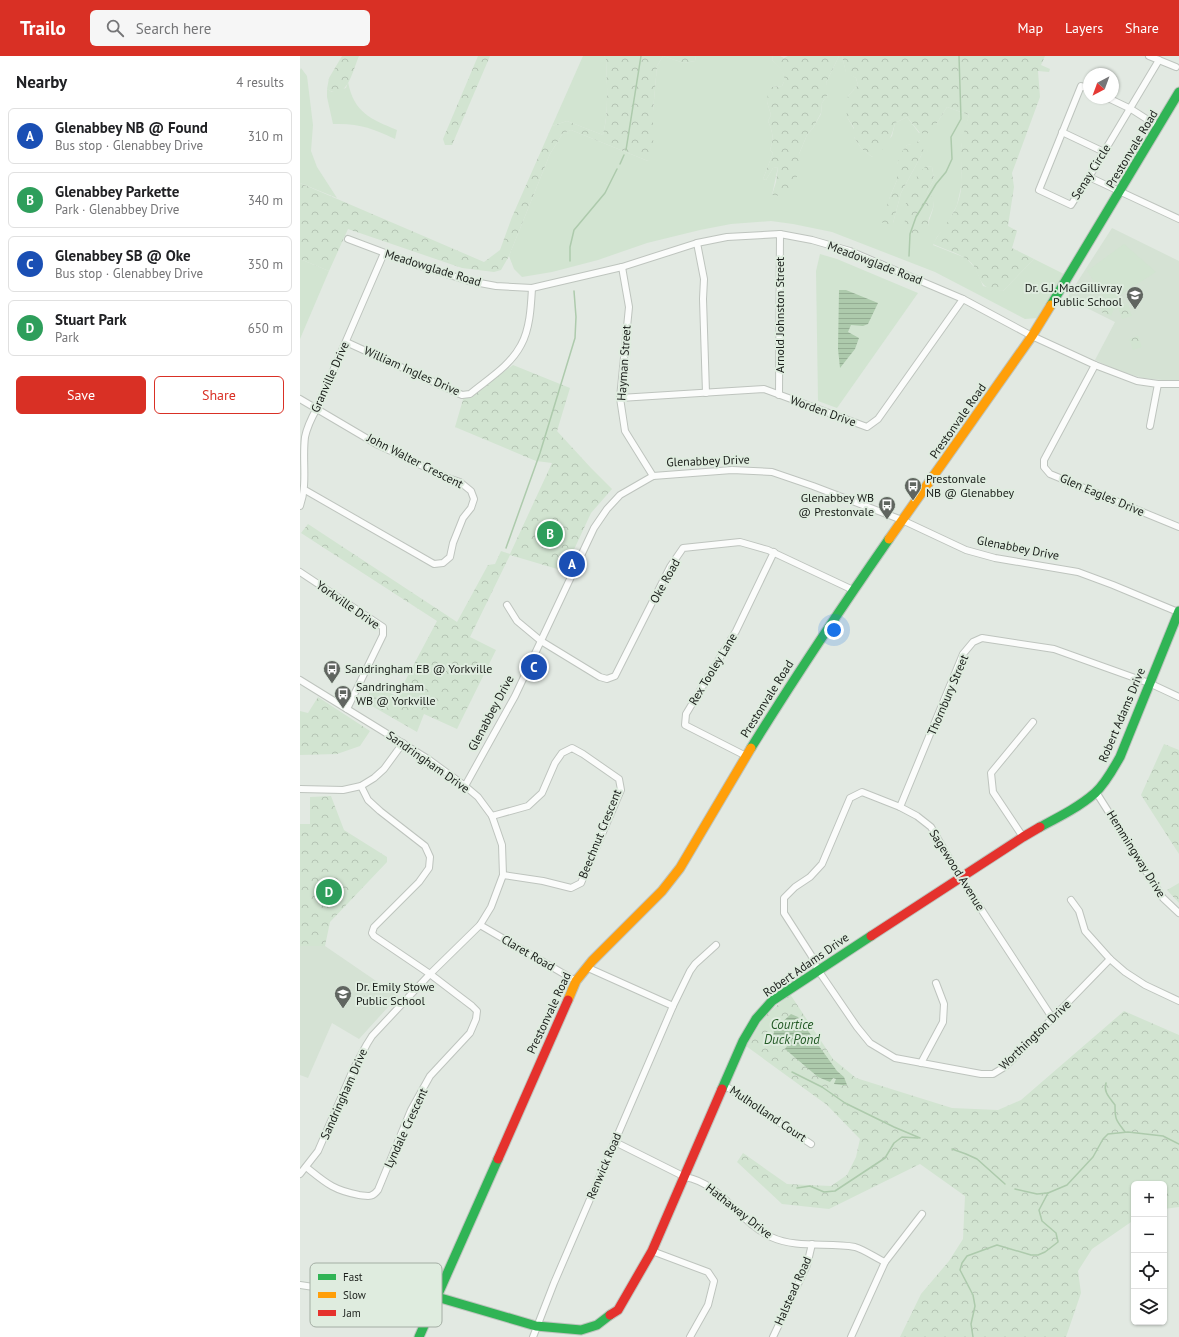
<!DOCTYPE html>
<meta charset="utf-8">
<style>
:root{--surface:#fff;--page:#f6f6f6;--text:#202124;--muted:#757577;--line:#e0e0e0;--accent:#d93025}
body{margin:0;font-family:"PT Sans",sans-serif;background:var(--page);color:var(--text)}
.controls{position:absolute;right:12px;bottom:12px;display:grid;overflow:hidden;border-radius:6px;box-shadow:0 1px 3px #0004}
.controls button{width:36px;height:36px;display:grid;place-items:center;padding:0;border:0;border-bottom:1px solid var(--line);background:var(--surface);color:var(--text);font:20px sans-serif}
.compass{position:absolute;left:783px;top:12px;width:36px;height:36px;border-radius:50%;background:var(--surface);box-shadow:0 1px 3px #0004;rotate:221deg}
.you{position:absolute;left:534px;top:574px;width:14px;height:14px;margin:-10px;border:3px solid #fff;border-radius:50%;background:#1a73e8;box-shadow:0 0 0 6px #1a73e833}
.badge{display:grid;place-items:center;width:26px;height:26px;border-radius:50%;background:var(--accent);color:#fff;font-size:13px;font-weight:700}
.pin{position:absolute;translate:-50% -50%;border:2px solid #fff;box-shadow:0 1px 4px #0006}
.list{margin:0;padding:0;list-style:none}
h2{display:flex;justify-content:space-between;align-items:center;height:52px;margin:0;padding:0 16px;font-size:17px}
h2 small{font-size:13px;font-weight:400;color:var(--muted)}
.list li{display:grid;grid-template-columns:26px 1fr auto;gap:12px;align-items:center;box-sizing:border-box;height:56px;margin:0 8px 8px;padding:0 8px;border:1px solid var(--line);border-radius:6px}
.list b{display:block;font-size:15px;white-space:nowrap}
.list p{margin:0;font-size:13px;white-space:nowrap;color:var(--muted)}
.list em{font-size:13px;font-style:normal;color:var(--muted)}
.actions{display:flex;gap:8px;padding:12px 16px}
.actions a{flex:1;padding:9px 0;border:1px solid var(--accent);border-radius:6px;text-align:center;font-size:14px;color:var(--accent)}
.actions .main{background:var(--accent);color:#fff}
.icon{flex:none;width:22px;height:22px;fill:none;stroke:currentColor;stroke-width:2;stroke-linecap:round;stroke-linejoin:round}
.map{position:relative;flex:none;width:879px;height:1281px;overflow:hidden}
header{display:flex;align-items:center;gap:24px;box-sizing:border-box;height:56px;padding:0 20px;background:var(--accent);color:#fff}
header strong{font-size:19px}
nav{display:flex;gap:22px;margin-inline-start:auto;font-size:14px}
.search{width:280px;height:36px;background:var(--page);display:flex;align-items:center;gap:10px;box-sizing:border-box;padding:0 14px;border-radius:6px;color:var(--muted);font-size:15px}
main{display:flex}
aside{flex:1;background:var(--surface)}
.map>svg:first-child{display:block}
.built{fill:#d5e2d4}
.grass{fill:#d2e4d1;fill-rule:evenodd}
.forest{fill:url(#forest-crowns)}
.water{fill:url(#water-rules)}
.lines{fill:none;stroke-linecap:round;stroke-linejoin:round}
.stream{stroke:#adcaac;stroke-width:1.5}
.street-casing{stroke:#bec4be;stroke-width:8}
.fast-casing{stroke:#bec4be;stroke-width:11}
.slow-casing{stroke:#bec4be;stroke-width:11}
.jam-casing{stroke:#bec4be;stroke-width:11}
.street{stroke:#fbfcfb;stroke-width:6}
.fast{stroke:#30b455;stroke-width:9}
.slow{stroke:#ff9f0a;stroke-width:9}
.jam{stroke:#e5322d;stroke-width:9}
.labels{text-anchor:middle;stroke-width:4;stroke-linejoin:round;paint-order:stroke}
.street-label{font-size:12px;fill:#1a1e1a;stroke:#dfecdf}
.poi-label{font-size:12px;fill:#1a1e1a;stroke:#dfecdf;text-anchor:start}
.water-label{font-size:13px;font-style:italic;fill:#245a27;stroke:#dfecdf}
.key{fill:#dfecdf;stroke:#a4aea4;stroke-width:1}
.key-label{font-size:11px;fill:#1a1e1a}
</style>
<header>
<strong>Trailo</strong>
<div class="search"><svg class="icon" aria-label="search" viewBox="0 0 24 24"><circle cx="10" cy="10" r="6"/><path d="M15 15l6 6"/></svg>Search here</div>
<nav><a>Map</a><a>Layers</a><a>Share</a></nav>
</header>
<main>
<aside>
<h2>Nearby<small>4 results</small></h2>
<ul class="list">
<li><span class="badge" style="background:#1a4fb4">A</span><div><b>Glenabbey NB @ Found</b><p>Bus stop · Glenabbey Drive</p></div><em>310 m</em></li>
<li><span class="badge" style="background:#2e9e5b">B</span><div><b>Glenabbey Parkette</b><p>Park · Glenabbey Drive</p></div><em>340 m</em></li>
<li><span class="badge" style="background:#1a4fb4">C</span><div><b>Glenabbey SB @ Oke</b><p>Bus stop · Glenabbey Drive</p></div><em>350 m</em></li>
<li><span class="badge" style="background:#2e9e5b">D</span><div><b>Stuart Park</b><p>Park</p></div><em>650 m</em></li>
</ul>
<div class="actions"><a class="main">Save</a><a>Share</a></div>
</aside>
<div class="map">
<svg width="879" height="1281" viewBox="0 0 879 1281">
<defs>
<pattern id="forest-crowns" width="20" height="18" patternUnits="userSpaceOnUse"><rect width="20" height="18" fill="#d2e4d1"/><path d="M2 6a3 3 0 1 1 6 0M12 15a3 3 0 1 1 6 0" fill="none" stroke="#b4c3b3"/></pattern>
<pattern id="water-rules" width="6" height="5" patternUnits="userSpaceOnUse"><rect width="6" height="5" fill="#adcaac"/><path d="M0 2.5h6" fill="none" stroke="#94ad93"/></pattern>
</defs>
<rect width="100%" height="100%" fill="#e2e9e2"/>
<g class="built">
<polygon points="812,172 879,205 879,324 871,325 843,322 819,315 795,304 815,266 767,242"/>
<polygon points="0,890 25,890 98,940 59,983 32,967 8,1022 0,1019"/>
</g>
<g class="grass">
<path d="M283 0H304L306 3C307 28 309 55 303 79L267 65 252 70Z"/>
<path d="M363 0 384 7 395 5 396 0H473L472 4C480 12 489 19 482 30L472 31 467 46 471 59 468 65C473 76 474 83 470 94L473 97 463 123 466 124 473 112 478 111 472 139 499 114V98L507 79 513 72 521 58 522 47 528 38 526 27 539 0H542L546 16 556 22 558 29 548 40 547 61 554 73V81L561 92 572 101 592 80 595 67 607 61 619 77 637 67 647 51 669 59 661 91 662 127 657 149 647 169 637 181 633 189 666 202 676 213 683 230 703 235 734 203 764 218 738 262 725 263 635 216 532 176 493 168 471 165 431 168 400 174 347 187 298 204 252 216 222 221 214 213 209 200 250 98 263 77 271 74 348 105 353 84V55L357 10ZM620 84 622 98 601 137 593 167 589 143 597 124V108L607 89 615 88ZM626 110 632 111 634 123 627 136C640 147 630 157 628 170Z"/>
<polygon points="1,12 7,20 13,69 11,95 17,111 37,142 0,127 0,14"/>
<path d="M48 26C54 57 71 63 97 74L95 83C72 72 59 67 33 68L27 41V33L32 36 46 32Z"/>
<polygon points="824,188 856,216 808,247 787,215"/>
<polygon points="520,198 537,203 618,237 537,352 518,345 516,215"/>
<polygon points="0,203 29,215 0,283"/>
</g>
<g class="forest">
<path d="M42 0H59C53 13 47 47 27 33L29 22Z"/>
<polygon points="178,0 190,0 152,89 145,89 143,83"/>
<path d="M304 0H363L357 10 353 55V84L358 96 348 105 271 74 263 77 250 98 209 200 201 214 194 216 162 212 48 173 29 215 0 203V127L184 206 200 194 212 161 252 70 267 65 303 79C309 55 307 28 306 3Z"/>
<polygon points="363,0 396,0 395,5 384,7"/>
<path d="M473 0H480L484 2 488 0H539L526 27 528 32V38L522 47 521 57 513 72 507 79 499 98V114L490 141 472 139 476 126 478 111 473 112 466 124 463 123 473 97 470 94C474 83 473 76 468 65L471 59 467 46 468 35 472 31 482 30C489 19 479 12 472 4Z"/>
<path d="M542 0H745L741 9 750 13 749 16 738 15 740 41 712 117 714 131 708 170 717 175 712 192 734 203 703 235C671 233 685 214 665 202 656 196 643 193 633 188 640 175 651 164 657 149 665 128 660 113 661 92 662 81 666 69 669 59L647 51 637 67 627 78 620 77 607 61 595 67C591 83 587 93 572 101L561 92 554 81V72L547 61 546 50 548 40 558 29 556 22 546 17Z"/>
<path d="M626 83 622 98 601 137 593 167 590 171H586L582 166 589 143 597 124V108L601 97 607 89C615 88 619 84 626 83Z"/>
<path d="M626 110 632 111 634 123 627 136C637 144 634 150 630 160 628 163 629 167 628 170 627 173 624 176 623 179L616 181 607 176C600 155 609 125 626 110Z"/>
<polygon points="806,247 815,251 811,260 801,256"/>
<polygon points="828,248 832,260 822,263 818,251"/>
<polygon points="838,280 842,291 833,294 829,283"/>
<polygon points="213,309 270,332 257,375 291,412 312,433 291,457 264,515 210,499 170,581 196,594 157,673 124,658 117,676 65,646 73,629 97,640 137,565 1,477 8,468 157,566 188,509 195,508 201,495 210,498 252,407 236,405 155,371 164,340 182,332"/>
<polygon points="18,641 70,675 60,690 37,698 0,699 0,655 8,657"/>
<polygon points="864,688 879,694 879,798 841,739"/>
<polygon points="31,740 44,774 87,801 87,806 30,866 25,890 0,890 0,768 10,768 10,741"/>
<polygon points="879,827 879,847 867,834"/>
<polygon points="490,938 533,1003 556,1022 652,1052 698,1054 721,1044 824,955 879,979 879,1151 864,1153 864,1128 834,1128 834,1164 792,1193 778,1215 781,1237 766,1281 600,1281 621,1238 649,1205 663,1183 665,1140 620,1108 529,1153 482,1148 437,1106 443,1097 487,1128 531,1130 547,1119 556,1101 560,1083 527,1049 446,990 465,960"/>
</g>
<g class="water">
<polygon points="539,234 546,234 578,247 568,268 563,270 551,269 548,276 559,282 555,293 540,312 538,293"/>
<polygon points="491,958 498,961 537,1015 544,1021 547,1029 542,1029 534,1028 536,1023 533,1022 530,1026 518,1021 485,993 487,990 482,987 481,990 469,983 474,977 473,970 478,970"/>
</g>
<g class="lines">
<g class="stream">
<polyline points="326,94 341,0"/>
<polyline points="320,108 324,99"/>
<polyline points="609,200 610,178 616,161 636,128 646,116 652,103 651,81 661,63 659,0"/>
<polyline points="270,205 270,191 274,174 305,137 317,113"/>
<polyline points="206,492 240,397 275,282 276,261 274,235"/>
<polyline points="492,1016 522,1031 545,1047 594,1071 620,1082"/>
<path d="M806 1027C803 1036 810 1042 815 1049 815 1064 816 1064 825 1076"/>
<polyline points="652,1093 666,1098 677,1103 705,1128"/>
<polyline points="497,1132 510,1130 524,1136 535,1135 585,1102 594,1087 602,1081 618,1082"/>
<polyline points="715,1133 737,1138 748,1137"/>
<polyline points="673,1281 671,1268 675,1250 673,1239 660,1214 662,1207 667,1200 697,1189 731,1199 738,1199 745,1196 758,1186 756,1177 742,1165 739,1154 748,1137 767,1129 793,1101 803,1083 808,1078 828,1076 863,1080 879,1088"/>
</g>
<defs>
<g id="street">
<polyline points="849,0 876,11"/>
<polyline points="789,33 781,30 739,134 771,149 789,121 859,4"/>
<polyline points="808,42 831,53 859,71"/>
<polyline points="762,76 804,96"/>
<polyline points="789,121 879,163"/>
<polyline points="48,183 117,209 169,225 196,230 232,232 322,211 397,187 427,181 480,178 512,184 550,195 663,243 732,280 795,309 837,325 858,328 879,328"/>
<polyline points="397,187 404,223 403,243 406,337"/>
<polyline points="322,211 329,251 320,342 325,375 353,420"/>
<path d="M46 286 162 339 170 338C188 323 210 310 221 289 230 273 231 250 232 232"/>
<polyline points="795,309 744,404 744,411 750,418 879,471"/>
<polyline points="479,339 480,178"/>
<polyline points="320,342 464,333 567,371 578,363 663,243"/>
<polyline points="0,343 78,389 148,422 160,426 171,435 174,443 171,452 163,462 153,487 150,501 143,507 134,508 5,434"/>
<polyline points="850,370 858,328"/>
<path d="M0 450C8 427 2 405 5 381 7 371 12 361 17 352L84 197"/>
<polyline points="0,516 83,571 83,579 47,653"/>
<polyline points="207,549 217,565 241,585 300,621 307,623 315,620 370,511 383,492 440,486 468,494 553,534"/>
<polyline points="0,624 128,703 165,730 178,741 192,760 202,789 203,819 191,851 180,869 130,918 72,980 67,988 53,1014 18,1095 0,1118"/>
<polyline points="446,700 385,669 386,658 436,575 474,496"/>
<polyline points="165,730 215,640 294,472 307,453 320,439 353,420 432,414 472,416 513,430 602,464 666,494 695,502 778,516 813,529 878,556"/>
<polyline points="0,733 43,734 61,730 74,722 84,713 103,687"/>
<polyline points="796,736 863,842 879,857"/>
<polyline points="600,751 663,598 673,586 682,582 754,593 849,627 879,641"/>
<polyline points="192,760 228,750 242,737 255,707 262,697 272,692 283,698 319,723 321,734 281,827 271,832 243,825 203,819"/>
<polyline points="723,781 693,736 691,717 733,666"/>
<polyline points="771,844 779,855 785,875 810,903 825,916 845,929 879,945"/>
<polyline points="180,869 276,925"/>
<polyline points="286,911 373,950"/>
<polyline points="753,963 660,821 631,771 617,760 600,751 562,736 550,742 522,808 510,821 495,831 484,842 484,857 511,899 518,914 557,971 570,987 595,1002 681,1018 693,1018 706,1010 810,903"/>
<polyline points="621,1007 643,966 644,948 636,927"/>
<polyline points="424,1029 511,1088"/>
<path d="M315 1086 385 1121C421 1127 439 1166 471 1181 497 1193 528 1186 555 1191 565 1194 576 1202 585 1206"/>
<path d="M6 1111C26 1127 33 1134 59 1139 68 1140 72 1142 78 1134L111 1054 130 1020 170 977 176 963 177 955 172 950 130 918 74 880 72 877 74 871 119 826 129 812 130 801 125 790 80 755 68 744 61 730"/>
<polyline points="352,1195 408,1216 414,1225 408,1249 390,1281"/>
<polyline points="0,1229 133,1249"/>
<polyline points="233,1281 254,1227 373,950 390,915 395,908 416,889"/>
<polyline points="473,1281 507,1209 512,1188"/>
<polyline points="551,1281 585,1206 622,1158"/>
</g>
<g id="fast">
<polyline points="751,249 879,36"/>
<path d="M451 692C495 621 541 552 589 483"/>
<path d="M740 771C759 761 779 751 795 737 806 727 813 713 820 701L879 555"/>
<polyline points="422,1033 443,985 456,963 472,945 571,880"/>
<polyline points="137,1241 236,1270 281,1274 297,1269 310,1259"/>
<polyline points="119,1281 198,1103"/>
</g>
<g id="slow">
<polyline points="589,483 732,280 751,249"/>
<polyline points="268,944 276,925 292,905 362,835 380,812 451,692"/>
</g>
<g id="jam">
<polyline points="571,880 723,781 740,771"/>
<polyline points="198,1103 268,944"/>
<polyline points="310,1259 318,1254 352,1195 422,1033"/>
</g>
</defs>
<use href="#street" class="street-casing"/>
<use href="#fast" class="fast-casing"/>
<use href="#slow" class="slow-casing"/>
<use href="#jam" class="jam-casing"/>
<use href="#street" class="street"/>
<use href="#fast" class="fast"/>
<use href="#slow" class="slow"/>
<use href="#jam" class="jam"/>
</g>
<defs>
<symbol id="school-pin" viewBox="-11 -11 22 30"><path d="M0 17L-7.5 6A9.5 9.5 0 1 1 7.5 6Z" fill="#606560" stroke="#dfecdf"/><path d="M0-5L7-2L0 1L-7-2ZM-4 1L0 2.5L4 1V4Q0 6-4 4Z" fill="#fff"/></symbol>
<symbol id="bus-pin" viewBox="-11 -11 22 30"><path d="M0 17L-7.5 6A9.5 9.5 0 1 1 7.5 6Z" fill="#606560" stroke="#dfecdf"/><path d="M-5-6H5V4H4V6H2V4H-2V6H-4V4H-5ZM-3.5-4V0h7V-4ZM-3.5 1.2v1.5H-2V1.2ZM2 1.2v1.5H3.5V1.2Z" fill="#fff"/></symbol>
</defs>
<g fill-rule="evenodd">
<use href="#school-pin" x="825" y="229" width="20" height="27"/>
<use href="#bus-pin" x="603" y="420" width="20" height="27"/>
<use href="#bus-pin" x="577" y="439" width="20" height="27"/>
<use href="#bus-pin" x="22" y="603" width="20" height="27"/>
<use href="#bus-pin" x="33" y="628" width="20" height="27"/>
<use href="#school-pin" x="33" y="928" width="20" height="27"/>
</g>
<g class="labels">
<g class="street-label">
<text transform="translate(832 93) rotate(-59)" y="4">Prestonvale Road</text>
<text transform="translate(791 116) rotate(-58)" y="4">Senay Circle</text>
<text transform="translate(575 207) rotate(21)" y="4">Meadowglade Road</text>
<text transform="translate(133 212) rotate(17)" y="4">Meadowglade Road</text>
<text transform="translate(480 259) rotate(-90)" y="4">Arnold Johnston Street</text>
<text transform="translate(324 307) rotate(-86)" y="4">Hayman Street</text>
<text transform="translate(112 315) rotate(24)" y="4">William Ingles Drive</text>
<text transform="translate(30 321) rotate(-66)" y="4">Granville Drive</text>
<text transform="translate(523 355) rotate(20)" y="4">Worden Drive</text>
<text transform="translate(658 365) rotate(-55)" y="4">Prestonvale Road</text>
<text transform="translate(115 405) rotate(27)" y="4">John Walter Crescent</text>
<text transform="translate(408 405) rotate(-2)" y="4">Glenabbey Drive</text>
<text transform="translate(802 439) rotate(23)" y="4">Glen Eagles Drive</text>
<text transform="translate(718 492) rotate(11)" y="4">Glenabbey Drive</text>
<text transform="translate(365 525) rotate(-61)" y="4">Oke Road</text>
<text transform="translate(48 549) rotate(35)" y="4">Yorkville Drive</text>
<text transform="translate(413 613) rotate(-59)" y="4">Rex Tooley Lane</text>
<text transform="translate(648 639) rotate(-67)" y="4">Thornbury Street</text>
<text transform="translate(467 643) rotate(-58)" y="4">Prestonvale Road</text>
<text transform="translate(191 657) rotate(-62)" y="4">Glenabbey Drive</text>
<text transform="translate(822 659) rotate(-67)" y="4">Robert Adams Drive</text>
<text transform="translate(128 706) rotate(35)" y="4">Sandringham Drive</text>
<text transform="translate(300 778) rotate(-68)" y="4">Beechnut Crescent</text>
<text transform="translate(836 798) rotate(58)" y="4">Hemmingway Drive</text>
<text transform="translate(657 814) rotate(58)" y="4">Sagewood Avenue</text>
<text transform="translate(228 897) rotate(30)" y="4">Claret Road</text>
<text transform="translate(506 909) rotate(-35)" y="4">Robert Adams Drive</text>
<text transform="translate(249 957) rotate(-65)" y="4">Prestonvale Road</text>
<text transform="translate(735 979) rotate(-44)" y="4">Worthington Drive</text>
<text transform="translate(44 1038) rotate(-66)" y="4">Sandringham Drive</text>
<text transform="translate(468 1058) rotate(34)" y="4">Mulholland Court</text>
<text transform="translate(106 1072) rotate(-65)" y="4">Lyndale Crescent</text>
<text transform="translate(304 1110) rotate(-67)" y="4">Renwick Road</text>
<text transform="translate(439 1155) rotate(38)" y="4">Hathaway Drive</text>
<text transform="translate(493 1235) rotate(-66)" y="4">Halstead Road</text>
</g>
<g class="poi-label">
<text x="822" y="236" text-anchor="end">Dr. G.J. MacGillivray<tspan x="822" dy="14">Public School</tspan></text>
<text x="626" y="427">Prestonvale<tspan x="626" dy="14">NB @ Glenabbey</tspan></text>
<text x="574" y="446" text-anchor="end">Glenabbey WB<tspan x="574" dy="14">@ Prestonvale</tspan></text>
<text x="45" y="617">Sandringham EB @ Yorkville</text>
<text x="56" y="635">Sandringham<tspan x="56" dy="14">WB @ Yorkville</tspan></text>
<text x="56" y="935">Dr. Emily Stowe<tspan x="56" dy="14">Public School</tspan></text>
</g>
<g class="water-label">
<text x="492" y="973">Courtice<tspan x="492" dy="15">Duck Pond</tspan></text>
</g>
</g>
<rect x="10" y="1207" width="132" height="64" rx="6" class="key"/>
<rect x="18" y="1218" width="18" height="6" fill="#30b455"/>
<rect x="18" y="1236" width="18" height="6" fill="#ff9f0a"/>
<rect x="18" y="1254" width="18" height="6" fill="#e5322d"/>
<g class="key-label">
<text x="43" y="1225">Fast</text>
<text x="43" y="1243">Slow</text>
<text x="43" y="1261">Jam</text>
</g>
</svg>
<div class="controls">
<button>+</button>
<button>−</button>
<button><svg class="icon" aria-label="locate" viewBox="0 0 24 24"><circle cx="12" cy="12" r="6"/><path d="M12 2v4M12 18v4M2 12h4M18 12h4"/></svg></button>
<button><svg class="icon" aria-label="layers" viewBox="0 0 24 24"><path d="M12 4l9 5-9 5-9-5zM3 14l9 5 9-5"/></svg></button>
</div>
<svg class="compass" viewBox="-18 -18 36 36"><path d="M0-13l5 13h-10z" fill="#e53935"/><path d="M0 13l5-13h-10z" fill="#757577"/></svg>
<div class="you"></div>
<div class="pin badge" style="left:272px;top:508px;background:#1a4fb4">A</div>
<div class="pin badge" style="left:250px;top:478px;background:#2e9e5b">B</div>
<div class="pin badge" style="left:234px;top:611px;background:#1a4fb4">C</div>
<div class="pin badge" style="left:29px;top:836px;background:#2e9e5b">D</div>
</div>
</main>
